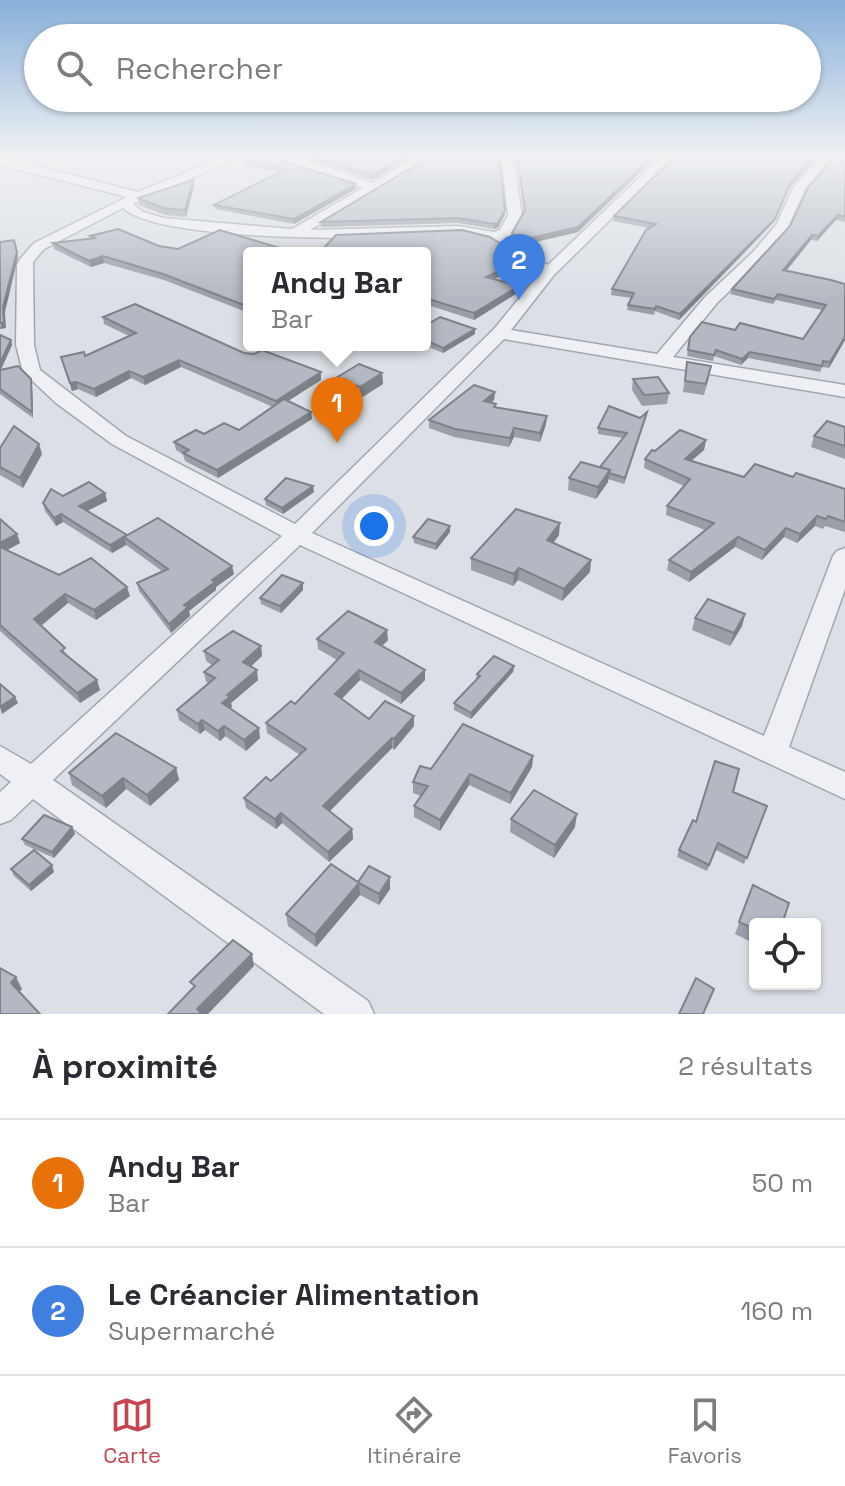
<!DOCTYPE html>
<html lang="fr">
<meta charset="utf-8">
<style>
:root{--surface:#fff;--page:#f7f7f7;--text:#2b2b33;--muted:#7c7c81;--line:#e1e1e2;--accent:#c6454f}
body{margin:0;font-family:"Space Grotesk",sans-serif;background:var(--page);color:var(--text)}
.controls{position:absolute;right:24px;bottom:24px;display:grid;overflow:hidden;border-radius:8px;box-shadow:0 2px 6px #0004}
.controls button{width:72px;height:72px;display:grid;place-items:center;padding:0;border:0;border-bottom:2px solid var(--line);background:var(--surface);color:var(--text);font:40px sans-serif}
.you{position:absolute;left:374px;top:526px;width:28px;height:28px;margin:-20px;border:6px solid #fff;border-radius:50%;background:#1a73e8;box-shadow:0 0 0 12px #1a73e833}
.badge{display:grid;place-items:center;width:52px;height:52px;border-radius:50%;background:var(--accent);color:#fff;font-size:26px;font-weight:700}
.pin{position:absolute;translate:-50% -66px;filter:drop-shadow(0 2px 4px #0008)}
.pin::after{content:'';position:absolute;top:42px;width:28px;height:24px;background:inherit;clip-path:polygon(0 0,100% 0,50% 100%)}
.popup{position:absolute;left:243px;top:247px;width:188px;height:104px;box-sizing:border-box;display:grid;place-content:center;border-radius:8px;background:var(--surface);filter:drop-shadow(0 2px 6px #0005);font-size:26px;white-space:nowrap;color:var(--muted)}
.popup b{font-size:30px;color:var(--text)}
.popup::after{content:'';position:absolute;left:50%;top:100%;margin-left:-16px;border:16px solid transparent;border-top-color:var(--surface)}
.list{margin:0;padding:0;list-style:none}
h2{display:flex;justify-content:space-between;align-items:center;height:104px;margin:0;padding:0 32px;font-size:34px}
h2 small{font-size:26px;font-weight:400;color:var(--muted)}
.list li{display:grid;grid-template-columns:52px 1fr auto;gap:24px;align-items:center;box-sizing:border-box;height:128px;padding:0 32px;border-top:2px solid var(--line)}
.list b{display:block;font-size:30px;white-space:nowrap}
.list p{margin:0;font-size:26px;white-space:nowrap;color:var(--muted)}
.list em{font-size:26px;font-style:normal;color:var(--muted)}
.icon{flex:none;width:44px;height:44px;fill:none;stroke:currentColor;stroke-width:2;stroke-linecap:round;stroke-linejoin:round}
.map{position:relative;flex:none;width:845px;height:1014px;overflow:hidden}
.search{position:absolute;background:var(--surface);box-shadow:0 2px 6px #0004;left:24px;right:24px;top:24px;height:88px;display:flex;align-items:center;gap:20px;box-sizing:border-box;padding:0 28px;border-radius:44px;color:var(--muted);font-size:30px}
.sheet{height:360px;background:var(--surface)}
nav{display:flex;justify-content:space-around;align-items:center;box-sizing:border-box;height:112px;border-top:2px solid var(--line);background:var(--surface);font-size:22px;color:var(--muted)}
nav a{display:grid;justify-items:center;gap:4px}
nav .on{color:var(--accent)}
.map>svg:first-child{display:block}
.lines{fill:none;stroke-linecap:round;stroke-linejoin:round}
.street-casing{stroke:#a2a6af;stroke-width:3}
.street{fill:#eef0f4;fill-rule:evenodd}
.wall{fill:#9b9ea7}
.shaded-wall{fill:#7e8188}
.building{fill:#b4b8c2;stroke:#7e8188;stroke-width:2}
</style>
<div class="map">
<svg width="845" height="1014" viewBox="0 0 845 1014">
<rect width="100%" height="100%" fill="#dcdfe5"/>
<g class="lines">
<defs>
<path id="street" d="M226 156H242L133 204 143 212 164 218 292 229 363 188 317 171 264 156C302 156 336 170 372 183L418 156H433L310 230 458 226 494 232 500 230 508 215 501 156H513L522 215 510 236 504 237 548 265 662 156H675L554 275 511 330 657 354 705 297 753 252 776 225 793 188 817 161 800 156 845 159V167L828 163 805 189 787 229 763 258 717 303 673 357 845 385V397L504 339 312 533 764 736 833 556 837 551 845 548V589L789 747 845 772V799L300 545 53 780 368 1001 374 1014H324L33 799 11 820 0 824V792L11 782 0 774V746L31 764 282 536 112 444 56 403 23 372 16 345 17 265 20 259 34 243 127 197 0 165V157L138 192ZM123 208C156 239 336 239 386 237 413 236 459 228 484 237 503 244 523 262 540 273L494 329 295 524 126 436 40 370 34 345 33 262 44 249Z"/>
</defs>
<use href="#street" class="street-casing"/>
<use href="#street" class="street"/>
</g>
<g class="wall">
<polygon points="245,156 268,156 356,189 294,224 215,209 214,205 280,172 243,165 243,160 248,158"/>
<polygon points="290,156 412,156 372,180 306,158"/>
<polygon points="516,156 657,156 578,232 522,245 512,238 512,233 524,211"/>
<polygon points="813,158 812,163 790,187 773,223 679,320 655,311 654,315 627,310 628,305 632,298 611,295 612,289 649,228 613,221 614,216"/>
<polygon points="845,164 845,222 836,220 817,241 811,240 786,271 845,284 845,340 829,368 822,367 820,372 748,358 741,365 714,356 713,361 687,356 690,337 735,330 803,339 822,310 776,300 773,304 730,294 732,289 790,226"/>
<polygon points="193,180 194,186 186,217 165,215 139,205 138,198"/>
<polygon points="505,210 505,214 498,228 494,229 458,223 321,227 321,222"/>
<polygon points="90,236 178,249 249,253 249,313 164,280 104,263 91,267 54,249 53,243 91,239"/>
<polygon points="425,253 523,265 494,279 519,292 474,320 425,304"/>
<polygon points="103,317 321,372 321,380 288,401 311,412 312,419 218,478 185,461 183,454 176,450 174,442 204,434 239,430 273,407 181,367 145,385 131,378 96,397 78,389 72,391 61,357 85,356 129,336 104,324"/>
<polygon points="425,326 475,334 443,353 424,345 425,345"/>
<polygon points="0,335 11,340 12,345 1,370 31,379 32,385 33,418 0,394"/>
<polygon points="687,362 709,377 704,395 683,392"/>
<polygon points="382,373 383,384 361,398 337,388 336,378"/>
<polygon points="633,379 669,393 667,404 642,406 632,390"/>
<polygon points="495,392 494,400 491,403 496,407 546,424 540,442 514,437 509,447 454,437 429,428 429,420"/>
<polygon points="647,412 624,484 608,479 608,482 596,499 568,490 569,478 600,467 623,438 598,434 598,428 640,418"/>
<polygon points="845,427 845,459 811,447 814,436"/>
<polygon points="706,440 704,450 691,461 744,477 793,477 845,489 845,532 825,526 823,529 815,526 797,543 784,537 762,560 735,547 689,582 667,570 669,560 705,530 666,515 667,506 684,486 644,468 645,459 655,451"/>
<polygon points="0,448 42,454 23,488 0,475"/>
<polygon points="314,492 283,514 266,505 265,499"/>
<polygon points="105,493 107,501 87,511 127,535 234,574 216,587 216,590 189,611 190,616 171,633 139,591 137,583 162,571 126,545 112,553 63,522 56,526 45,511 43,503 63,496"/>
<polygon points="0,519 17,534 20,543 7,550 59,575 130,596 96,620 68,603 41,626 100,690 80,703 0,631"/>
<polygon points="450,526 450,532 436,550 414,543 413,537"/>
<polygon points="559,535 553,543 591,560 590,572 562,601 518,580 513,586 471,570 471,558"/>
<polygon points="303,590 281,613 261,604 260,598"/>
<polygon points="745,614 742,626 730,646 692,630 695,618"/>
<polygon points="317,639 388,640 382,646 425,670 425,680 401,704 360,680 341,699 369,719 414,716 414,726 394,750 392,748 330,811 352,829 353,839 329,862 282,823 276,829 246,808 244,798 271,781 300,755 267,733 266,723 295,704 337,660 318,649"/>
<polygon points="261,646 262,656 251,666 258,680 231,703 232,707 230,708 260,738 246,751 225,736 220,741 205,730 200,734 179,720 177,710 209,683 206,682 204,672 212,665 206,661 204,651"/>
<polygon points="514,666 513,672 471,719 454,710 454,703 476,680 477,674"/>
<polygon points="533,756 532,767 510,804 469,785 440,831 414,817 414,806 421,796 413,793 413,782 431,769"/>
<polygon points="176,768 179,780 150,806 126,789 106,808 72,785 69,773"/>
<polygon points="733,792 767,806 744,864 716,850 707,871 677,857 679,850 696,822"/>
<polygon points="511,819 575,827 554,858 510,832"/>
<polygon points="72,827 75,834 54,858 25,845 22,839"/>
<polygon points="11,869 54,872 31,891 14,876"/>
<polygon points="390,877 390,889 379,905 360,895 316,947 288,926 286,914 358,882"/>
<polygon points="753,885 755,924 755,944 735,934"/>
</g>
<g class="shaded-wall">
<polygon points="404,156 412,156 372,180 372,175"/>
<polygon points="653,156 657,156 578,232 522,245 522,240"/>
<polygon points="813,158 812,163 790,187 773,223 679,320 680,314"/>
<polygon points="193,180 194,186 186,217 185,210"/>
<polygon points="356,184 356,189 294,224 294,219"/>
<polygon points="505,210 505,214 498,228 494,229 494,224"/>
<polygon points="838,215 836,220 817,241 818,236"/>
<polygon points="812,235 811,240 782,276 783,270"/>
<polygon points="17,252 18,257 5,312 6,328 0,329 3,307"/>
<polygon points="103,256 104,263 91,267 89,261"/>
<polygon points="524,259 523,265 486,283 486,277"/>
<polygon points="519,286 519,292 474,320 474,313"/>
<polygon points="475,329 475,334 443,353 443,348"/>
<polygon points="845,337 845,340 829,368 830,362"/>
<polygon points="11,340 12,345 0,371 0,363"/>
<polygon points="750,352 748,358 741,365 742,359"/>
<polygon points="179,360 181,367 145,385 143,377"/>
<polygon points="129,371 131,378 96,397 94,389"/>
<polygon points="321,372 321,380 277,408 276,401"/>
<polygon points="382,373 383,384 361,398 360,387"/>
<polygon points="31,379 32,385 33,418 32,412"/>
<polygon points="76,382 78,389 72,391 70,383"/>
<polygon points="495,392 494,400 483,409 484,401"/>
<polygon points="311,412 312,419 218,478 217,470"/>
<polygon points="647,412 646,418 624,484 625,478"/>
<polygon points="547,416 546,424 540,442 540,433"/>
<polygon points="514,428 514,437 509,447 510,438"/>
<polygon points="706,440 704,450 683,468 685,459"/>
<polygon points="39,444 42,454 23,488 20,478"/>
<polygon points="610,470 608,482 596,499 598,487"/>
<polygon points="313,486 314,492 283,514 282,508"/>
<polygon points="105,493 107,501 81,514 79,506"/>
<polygon points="61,514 63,522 56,526 54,518"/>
<polygon points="817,516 815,526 797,543 800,534"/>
<polygon points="560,523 559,535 546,553 547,540"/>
<polygon points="450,526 450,532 436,550 436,544"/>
<polygon points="786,528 784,537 762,560 765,550"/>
<polygon points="17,534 20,543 0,554 0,543"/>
<polygon points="124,537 126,545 112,553 110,545"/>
<polygon points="738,537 735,547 689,582 691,572"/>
<polygon points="591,560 590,572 562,601 564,589"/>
<polygon points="232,566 234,574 216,587 216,590 189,611 190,616 171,633 169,624 184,605 212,580"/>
<polygon points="519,568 518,580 513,586 514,574"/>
<polygon points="303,583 303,590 281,613 280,606"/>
<polygon points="127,587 130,596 96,620 94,610"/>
<polygon points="65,594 68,603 37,629 34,619"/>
<polygon points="745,614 742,626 730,646 734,633"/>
<polygon points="387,630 388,640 375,652 375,642"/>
<polygon points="261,646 262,656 245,672 243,662"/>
<polygon points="514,666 513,672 471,719 471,713"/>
<polygon points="257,670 258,680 231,703 232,707 224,713 222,703 227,695"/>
<polygon points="359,670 360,680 336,705 335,694"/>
<polygon points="425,670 425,680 401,704 401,693"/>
<polygon points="97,680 100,690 80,703 77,693"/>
<polygon points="15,697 18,703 2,714 0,707"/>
<polygon points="414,716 414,726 394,750 394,739"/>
<polygon points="202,720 205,730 200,734 198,724"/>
<polygon points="224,726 225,736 220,741 218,731"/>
<polygon points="259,728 260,738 246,751 244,740"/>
<polygon points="392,738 392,748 324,817 323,806"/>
<polygon points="533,756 532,767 510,804 511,793"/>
<polygon points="176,768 179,780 150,806 147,795"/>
<polygon points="470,774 469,785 440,831 440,820"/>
<polygon points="123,778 126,789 106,808 102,796"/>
<polygon points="281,813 282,823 276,829 275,819"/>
<polygon points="577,814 575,827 554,858 555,845"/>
<polygon points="72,827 75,834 54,858 52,852"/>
<polygon points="352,829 353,839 329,862 328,852"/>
<polygon points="52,865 54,872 31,891 29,885"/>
<polygon points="390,877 390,889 379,905 379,894"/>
<polygon points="359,883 360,895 316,947 315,935"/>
<polygon points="252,954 254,966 208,1014 198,1014 197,1009"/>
<polygon points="16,977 22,989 17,995 11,983"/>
</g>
<g class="building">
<polygon points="252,156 268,156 356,184 294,219 214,205 286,169 243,160"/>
<polygon points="313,156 404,156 372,175"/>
<polygon points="431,156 499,156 505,210 498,223 494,224 458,218 321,222"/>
<polygon points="517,156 653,156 578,227 522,240 512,233 525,210"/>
<polygon points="675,156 806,156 813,158 791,182 775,219 680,314 656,306 655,309 628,305 634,293 612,289 646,230 656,224 614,216"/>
<polygon points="830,162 845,164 845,217 838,215 818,236 812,235 783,270 831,280 845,284 845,337 830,362 823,361 822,366 750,352 742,359 716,350 714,355 688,350 690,337 702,322 735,330 740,323 803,339 826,305 778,294 774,299 732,289 790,226 809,186"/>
<polygon points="193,180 185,210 163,208 138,198"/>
<polygon points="118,229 159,246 178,249 220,230 296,253 249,253 249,307 163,274 103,256 89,261 53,243 96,238 90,236"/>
<polygon points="462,230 490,237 524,259 486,277 519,286 474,313 425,298 425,253 319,253 336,235"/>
<polygon points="14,240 17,252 3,307 4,323 0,323 0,242"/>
<polygon points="135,304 244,353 254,354 262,350 321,372 276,401 179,360 143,377 129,371 94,389 76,382 70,383 61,357 84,352 85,356 136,333 103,317"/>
<polygon points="440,317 475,329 443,348 425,340 425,333 427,332 425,331 425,326"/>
<polygon points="0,335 11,340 0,363"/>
<polygon points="687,362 711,366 706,384 685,381"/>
<polygon points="359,364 382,373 360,387 336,378"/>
<polygon points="18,366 31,379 32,412 0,389 0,370"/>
<polygon points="658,377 669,393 644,395 633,379"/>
<polygon points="474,385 495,392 484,401 496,404 494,407 547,416 540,433 514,428 510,438 455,429 429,420"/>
<polygon points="284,399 311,412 217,470 183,453 189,450 174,442 196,430 204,434 224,423 239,430"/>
<polygon points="609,406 640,418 647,412 625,478 609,473 610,470 600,467 627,433 598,428"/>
<polygon points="827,421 845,427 845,446 814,436"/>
<polygon points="14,426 39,444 20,478 0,467 0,448"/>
<polygon points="680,430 706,440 685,459 744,477 755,464 793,477 796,473 845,489 845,522 828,516 826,519 817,516 800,534 786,528 765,550 738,537 691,572 669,560 714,523 667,506 690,479 645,459 652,450 655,451"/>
<polygon points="581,462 610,470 598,487 569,478"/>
<polygon points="286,478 313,486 282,508 265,499"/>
<polygon points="89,482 105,493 79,506 127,535 110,545 61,514 54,518 43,503 51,489 63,496"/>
<polygon points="516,509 560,523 547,540 591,560 564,589 519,568 514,574 471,558"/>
<polygon points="158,518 232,566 212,580 215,582 184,605 188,607 169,624 137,583 168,569 124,537"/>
<polygon points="0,519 17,534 0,543"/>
<polygon points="428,519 450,526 436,544 413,537"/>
<polygon points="0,547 59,575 91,558 127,587 94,610 65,594 34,619 65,648 61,651 97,680 77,693 0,625"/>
<polygon points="282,575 303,583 280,606 260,598"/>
<polygon points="708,599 745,614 734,633 695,618"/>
<polygon points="348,611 387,630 375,642 425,670 401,693 359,670 335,694 369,719 385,701 414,716 394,739 392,738 323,806 352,829 328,852 281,813 275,819 244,798 266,777 271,781 306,749 266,723 291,701 295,704 344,653 317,639"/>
<polygon points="233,631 261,646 243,662 257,670 227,695 230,697 222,703 259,728 244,740 224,726 218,731 202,720 198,724 177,710 215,678 204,672 219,660 204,651"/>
<polygon points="494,656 514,666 471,713 454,703 480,676 477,674"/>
<polygon points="0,684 15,697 0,707"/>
<polygon points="463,724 533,756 511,793 470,774 440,820 414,806 428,786 413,782 420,766 431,769"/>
<polygon points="116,733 176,768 147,795 123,778 102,796 69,773"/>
<polygon points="715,761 739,769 733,792 767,806 747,858 718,843 709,865 679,850 693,820 696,822"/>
<polygon points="534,790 577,814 555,845 511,819"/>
<polygon points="44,815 72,827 52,852 22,839"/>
<polygon points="34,850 52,865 29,885 11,869"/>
<polygon points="331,864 358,882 369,866 390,877 379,894 359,883 315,935 286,914"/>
<polygon points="753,885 789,903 782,924 755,924 755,929 739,922"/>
<polygon points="233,940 252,954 197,1009 202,1014 168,1014 195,986 190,982"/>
<polygon points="0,968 16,977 11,983 40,1014 0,1014"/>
<polygon points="696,978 714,989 703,1014 679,1014"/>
</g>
<linearGradient id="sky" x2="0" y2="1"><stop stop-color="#88b0da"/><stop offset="0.52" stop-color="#eff1f3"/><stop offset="1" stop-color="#eff1f3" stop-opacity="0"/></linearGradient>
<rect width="845" height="298" fill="url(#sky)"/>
</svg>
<div class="controls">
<button><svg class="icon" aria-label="locate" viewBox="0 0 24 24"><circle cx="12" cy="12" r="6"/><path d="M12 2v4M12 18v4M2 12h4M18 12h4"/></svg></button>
</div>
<div class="you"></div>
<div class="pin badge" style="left:337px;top:443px;background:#e8710a">1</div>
<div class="popup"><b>Andy Bar</b>Bar</div>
<div class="pin badge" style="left:519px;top:300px;background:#3f7fe0">2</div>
<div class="search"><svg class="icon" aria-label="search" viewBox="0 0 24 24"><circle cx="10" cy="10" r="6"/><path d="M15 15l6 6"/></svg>Rechercher</div>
</div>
<section class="sheet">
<h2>À proximité<small>2 résultats</small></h2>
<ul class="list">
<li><span class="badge" style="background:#e8710a">1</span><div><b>Andy Bar</b><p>Bar</p></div><em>50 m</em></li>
<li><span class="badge" style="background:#3f7fe0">2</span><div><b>Le Créancier Alimentation</b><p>Supermarché</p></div><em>160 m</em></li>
</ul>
</section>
<nav>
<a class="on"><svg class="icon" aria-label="map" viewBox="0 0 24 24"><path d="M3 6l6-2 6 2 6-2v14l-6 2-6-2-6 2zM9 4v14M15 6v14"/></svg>Carte</a>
<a><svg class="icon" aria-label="directions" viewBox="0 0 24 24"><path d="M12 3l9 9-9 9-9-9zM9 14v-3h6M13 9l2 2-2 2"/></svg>Itinéraire</a>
<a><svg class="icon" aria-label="saved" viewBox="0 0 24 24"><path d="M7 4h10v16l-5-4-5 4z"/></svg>Favoris</a>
</nav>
